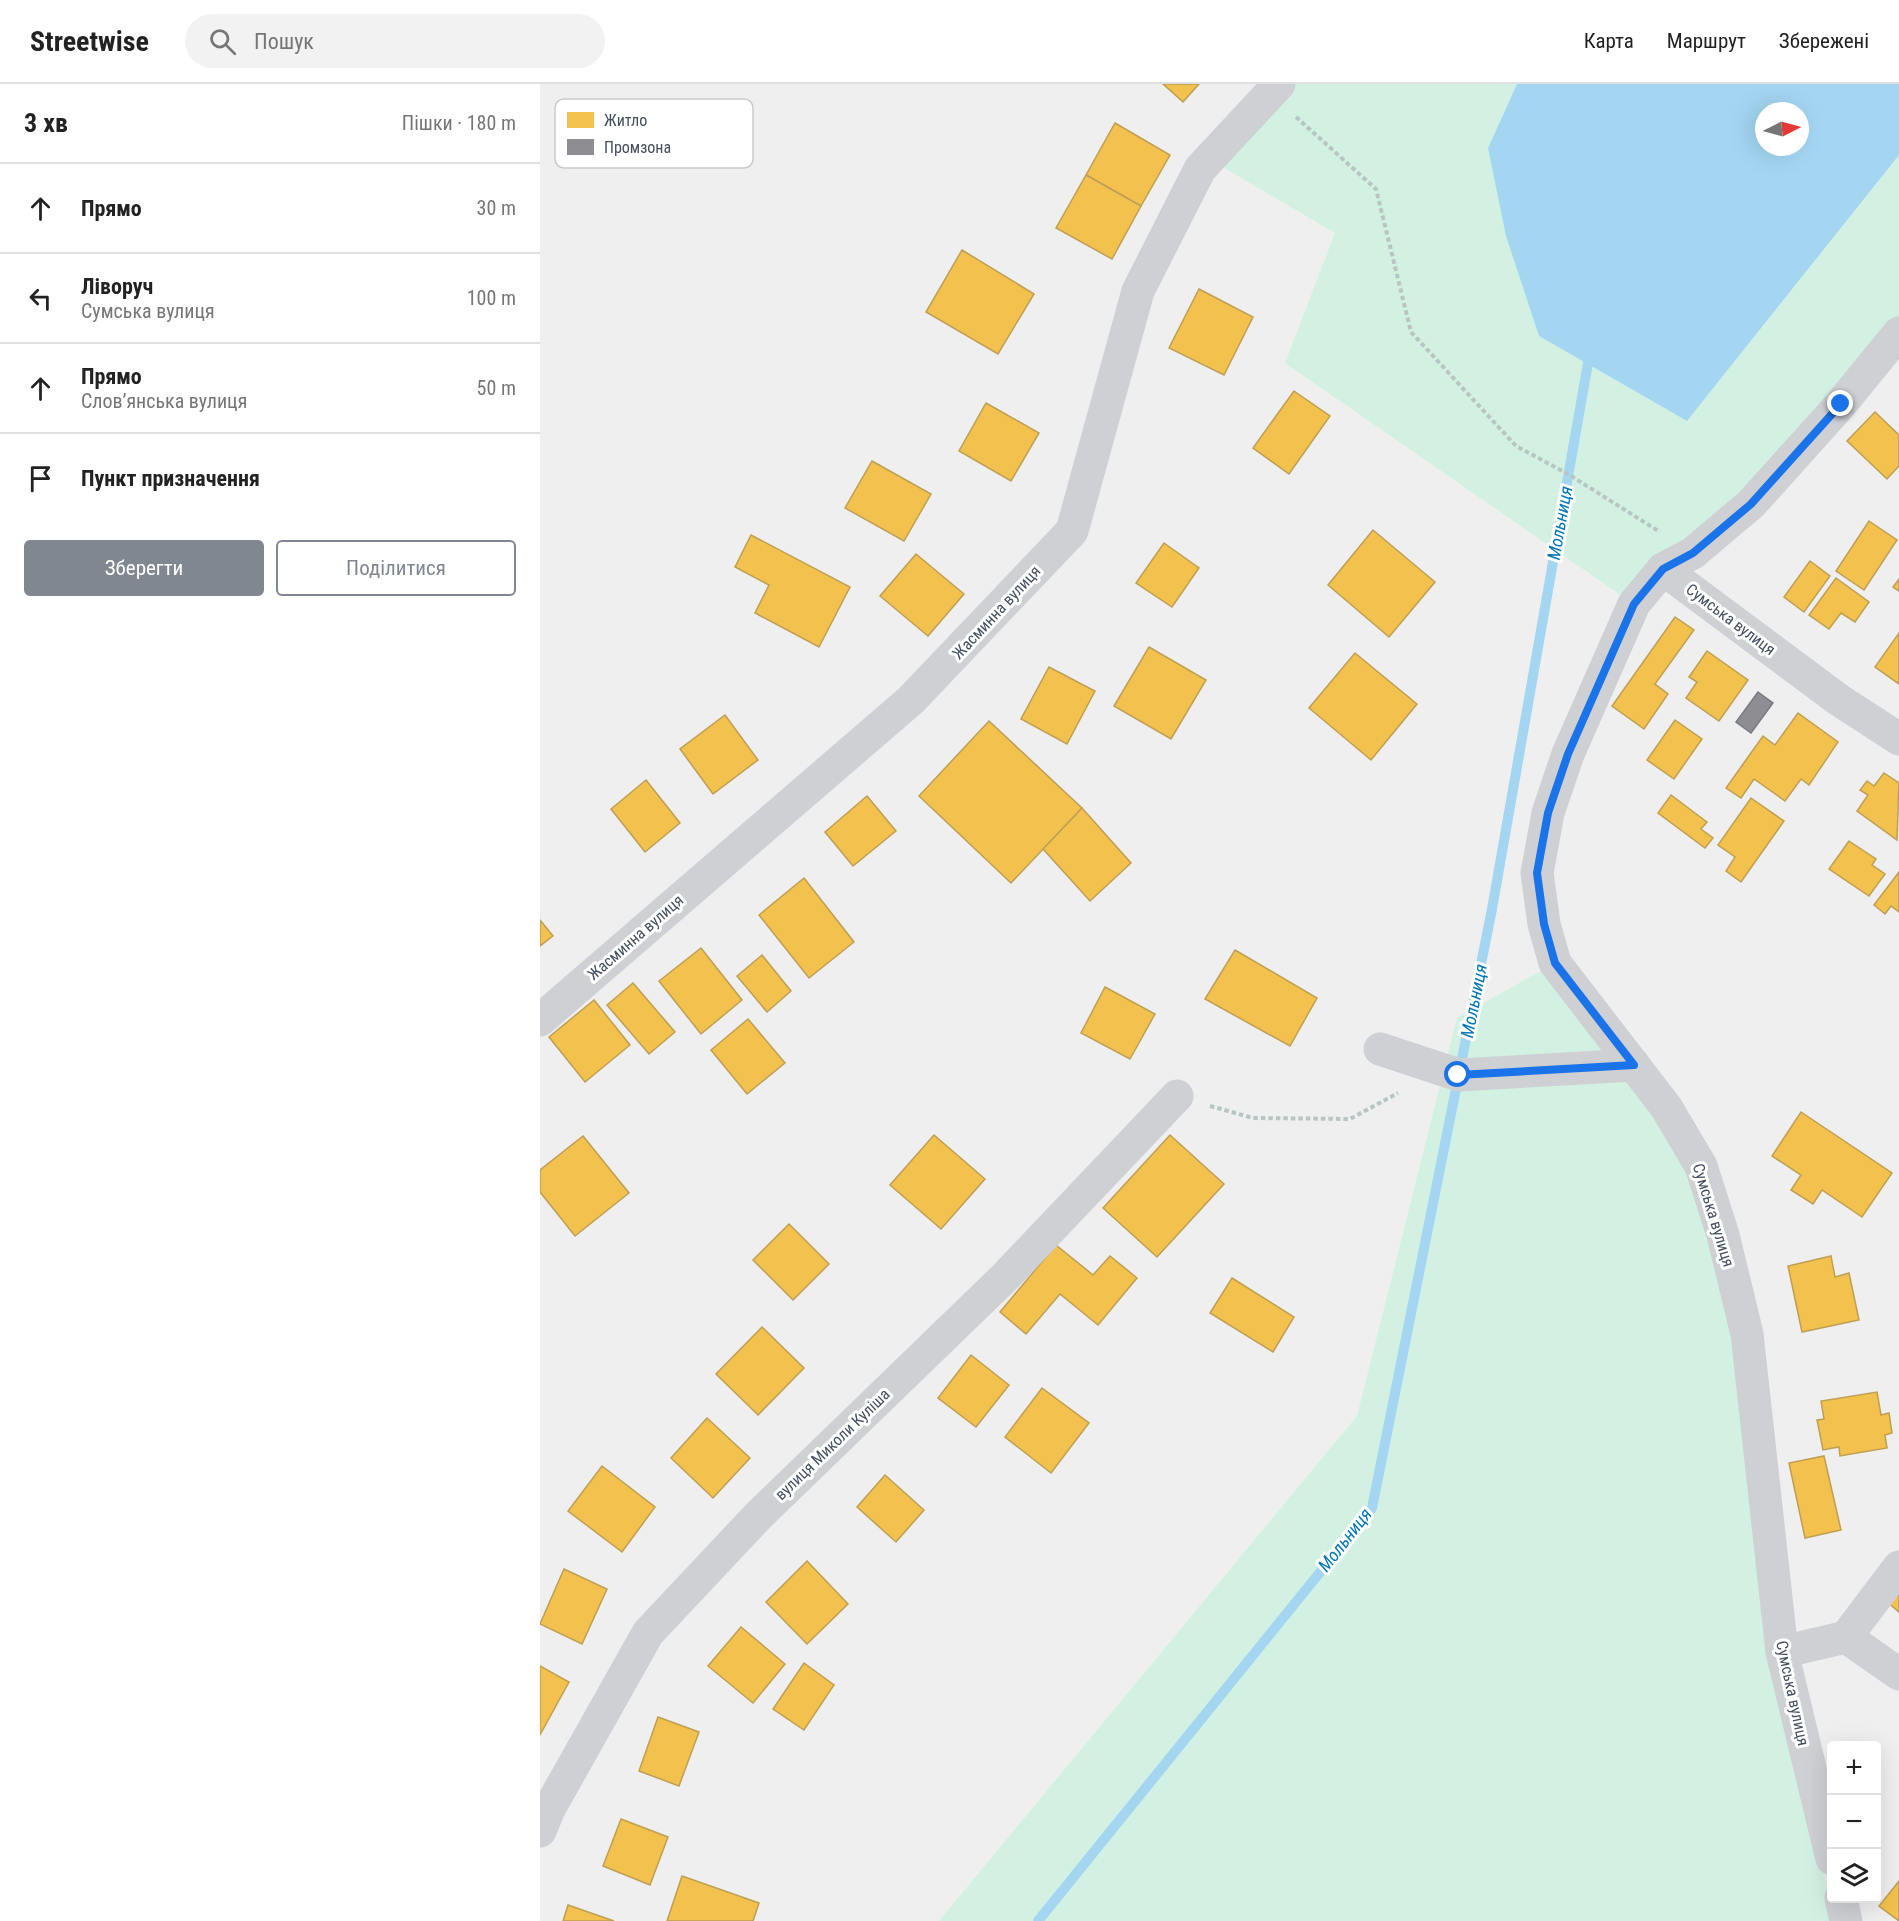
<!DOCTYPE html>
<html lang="uk">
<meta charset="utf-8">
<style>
:root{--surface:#fff;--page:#f2f2f2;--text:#222;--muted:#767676;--line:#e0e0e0;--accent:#818791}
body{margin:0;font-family:"Roboto Condensed",sans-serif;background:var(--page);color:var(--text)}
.controls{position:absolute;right:18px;bottom:18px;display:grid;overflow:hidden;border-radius:6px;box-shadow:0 6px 24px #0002}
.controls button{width:54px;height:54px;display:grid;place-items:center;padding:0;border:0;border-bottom:2px solid var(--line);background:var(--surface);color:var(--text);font:30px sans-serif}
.compass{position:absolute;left:1215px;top:18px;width:54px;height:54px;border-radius:50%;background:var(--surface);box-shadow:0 6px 24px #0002;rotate:84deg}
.stop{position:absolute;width:18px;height:18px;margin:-14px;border:4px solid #1a73e8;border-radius:50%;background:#fff}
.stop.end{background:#1a73e8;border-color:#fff;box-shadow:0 2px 6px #0008}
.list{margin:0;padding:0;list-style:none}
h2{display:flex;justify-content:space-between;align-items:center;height:78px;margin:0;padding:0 24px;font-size:26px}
h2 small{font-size:20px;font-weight:400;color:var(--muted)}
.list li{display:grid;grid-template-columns:39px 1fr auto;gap:18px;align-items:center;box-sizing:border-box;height:90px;padding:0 24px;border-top:2px solid var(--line)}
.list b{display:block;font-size:22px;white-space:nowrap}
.list p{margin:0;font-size:20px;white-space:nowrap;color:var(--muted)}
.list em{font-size:20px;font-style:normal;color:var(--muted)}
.actions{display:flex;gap:12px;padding:18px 24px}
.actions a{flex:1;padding:14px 0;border:2px solid var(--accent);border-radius:6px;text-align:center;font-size:21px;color:var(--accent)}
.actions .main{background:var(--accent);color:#fff}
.icon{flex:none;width:33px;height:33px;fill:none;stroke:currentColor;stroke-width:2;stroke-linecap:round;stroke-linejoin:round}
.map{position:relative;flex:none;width:1359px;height:1837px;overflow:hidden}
header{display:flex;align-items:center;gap:36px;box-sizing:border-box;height:84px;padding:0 30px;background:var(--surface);border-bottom:2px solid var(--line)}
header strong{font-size:28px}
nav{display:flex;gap:33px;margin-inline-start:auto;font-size:21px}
.search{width:420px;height:54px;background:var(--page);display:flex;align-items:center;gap:15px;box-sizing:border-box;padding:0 21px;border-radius:33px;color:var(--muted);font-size:22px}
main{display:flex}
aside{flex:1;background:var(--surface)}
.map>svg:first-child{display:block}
.green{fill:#d2f1e2}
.water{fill:#a4d6f2;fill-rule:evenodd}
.homes{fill:#f2c14e;stroke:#be9f53;stroke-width:1.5}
.industry{fill:#8d8d92;stroke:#777a82;stroke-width:1.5}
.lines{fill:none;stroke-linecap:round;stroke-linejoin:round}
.stream{stroke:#a4d6f2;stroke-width:10}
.path{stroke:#b8c5c4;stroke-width:4;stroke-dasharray:4.5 3;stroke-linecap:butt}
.minor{stroke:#ced0d4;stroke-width:33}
.route{stroke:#1a73e8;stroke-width:8}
.labels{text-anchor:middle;stroke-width:6;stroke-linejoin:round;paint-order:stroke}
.street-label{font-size:16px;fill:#454f5e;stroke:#fff}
.water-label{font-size:18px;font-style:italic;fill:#0176b5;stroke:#fff}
.key{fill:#fff;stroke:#c7cacf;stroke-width:1.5}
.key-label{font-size:16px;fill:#454f5e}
</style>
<header>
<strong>Streetwise</strong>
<div class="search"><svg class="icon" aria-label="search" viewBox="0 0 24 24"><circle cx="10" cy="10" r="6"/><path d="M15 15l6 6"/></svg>Пошук</div>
<nav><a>Карта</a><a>Маршрут</a><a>Збережені</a></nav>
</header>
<main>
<aside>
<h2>3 хв<small>Пішки · 180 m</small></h2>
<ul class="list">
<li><svg class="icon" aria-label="ahead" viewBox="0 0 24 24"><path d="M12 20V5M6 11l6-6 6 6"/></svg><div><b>Прямо</b></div><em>30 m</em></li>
<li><svg class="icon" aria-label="left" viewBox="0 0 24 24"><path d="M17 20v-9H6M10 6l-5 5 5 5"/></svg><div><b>Ліворуч</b><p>Сумська вулиця</p></div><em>100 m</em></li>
<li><svg class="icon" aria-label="ahead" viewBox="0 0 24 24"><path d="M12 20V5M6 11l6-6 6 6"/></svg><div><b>Прямо</b><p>Словʼянська вулиця</p></div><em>50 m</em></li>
<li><svg class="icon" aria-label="arrive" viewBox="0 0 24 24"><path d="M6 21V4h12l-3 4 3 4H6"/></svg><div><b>Пункт призначення</b></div></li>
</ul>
<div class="actions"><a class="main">Зберегти</a><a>Поділитися</a></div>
</aside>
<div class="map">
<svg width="1359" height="1837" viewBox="0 0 1359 1837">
<rect width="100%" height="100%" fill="#f0efef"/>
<g class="green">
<polygon points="741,0 977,0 948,64 999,252 1147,337 1359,71 1359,250 1095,521 745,279 795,149 676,79"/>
<polygon points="1017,878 1128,1024 1184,1152 1243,1565 1293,1837 399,1837 817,1332 917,934"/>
</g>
<path class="water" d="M977 0H1359V71L1147 337 999 252 966 152 948 64ZM1224 27H1260V63H1224Z"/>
<g class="homes">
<polygon points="623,0 659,0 643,18"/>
<polygon points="575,39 630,71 601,122 546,91"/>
<polygon points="546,91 601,122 572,175 516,144"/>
<polygon points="422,166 494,210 458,270 386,228"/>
<polygon points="659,205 713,233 684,291 629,264"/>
<polygon points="754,307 790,332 749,390 713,364"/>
<polygon points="446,319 499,349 471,397 419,367"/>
<polygon points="1335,328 1359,351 1359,382 1347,395 1307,357"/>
<polygon points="332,377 391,410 364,457 305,424"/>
<polygon points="1329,437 1357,456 1324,506 1296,487"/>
<polygon points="833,446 895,498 849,553 788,501"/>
<polygon points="211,451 310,503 279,563 215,529 229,501 195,483"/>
<polygon points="624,459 659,484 632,523 596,499"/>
<polygon points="376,470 424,510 388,552 340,512"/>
<polygon points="1270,477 1290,492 1264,528 1244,513"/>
<polygon points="1296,494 1329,518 1315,538 1301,529 1289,545 1269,531"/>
<polygon points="1359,495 1359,507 1353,503"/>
<polygon points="1135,533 1154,546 1115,600 1128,610 1104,645 1072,622"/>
<polygon points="1359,549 1359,600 1335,583"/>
<polygon points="609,563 666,596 631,655 574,622"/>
<polygon points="1167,567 1208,596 1179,637 1146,614 1157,598 1149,593"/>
<polygon points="815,569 877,620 831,676 769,624"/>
<polygon points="509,583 555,607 527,660 481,635"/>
<polygon points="1258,629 1298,658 1269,701 1261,695 1245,717 1214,695 1201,714 1186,704 1223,652 1235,661"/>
<polygon points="185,631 218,676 173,710 140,665"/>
<polygon points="1135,636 1162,655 1134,695 1107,676"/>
<polygon points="449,637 542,724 471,799 379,712"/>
<polygon points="1344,689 1359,699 1357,756 1317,727 1328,711 1320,706 1327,697 1334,702"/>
<polygon points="106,696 140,739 105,768 71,725"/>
<polygon points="1131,711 1167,738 1161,745 1173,754 1165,764 1118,729"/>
<polygon points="327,712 356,747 313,782 285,748"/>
<polygon points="1211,714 1244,737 1201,798 1186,787 1195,773 1178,761"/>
<polygon points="542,724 591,779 550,817 503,765"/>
<polygon points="1309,757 1336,775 1332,781 1345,790 1329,812 1289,785"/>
<polygon points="1359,788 1359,828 1351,822 1345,830 1334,821"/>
<polygon points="264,794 314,858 269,894 219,831"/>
<polygon points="0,836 13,852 0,862"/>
<polygon points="161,864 202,916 161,950 119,897"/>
<polygon points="695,866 777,914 750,962 665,915"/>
<polygon points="222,871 251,907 227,928 197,892"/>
<polygon points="93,899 135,948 109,970 67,921"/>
<polygon points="565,903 615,930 590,975 541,949"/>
<polygon points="54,916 90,961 45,998 9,953"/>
<polygon points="208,935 245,979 207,1010 171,966"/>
<polygon points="1261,1028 1352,1089 1322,1133 1282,1106 1273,1120 1251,1106 1261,1091 1232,1072"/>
<polygon points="394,1051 445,1095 401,1145 350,1101"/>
<polygon points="630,1051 684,1100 617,1173 563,1124"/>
<polygon points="43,1052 89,1109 35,1152 0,1108 0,1086"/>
<polygon points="249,1140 289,1180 253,1216 213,1176"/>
<polygon points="516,1161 553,1191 570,1172 597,1194 558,1241 520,1210 486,1250 460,1228"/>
<polygon points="1291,1172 1295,1193 1309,1189 1319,1236 1262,1248 1248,1182"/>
<polygon points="692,1194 754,1233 733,1268 670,1229"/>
<polygon points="222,1243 264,1284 218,1331 176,1290"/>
<polygon points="431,1271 469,1301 436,1343 398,1314"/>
<polygon points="502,1304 549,1339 511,1389 465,1353"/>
<polygon points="1337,1308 1341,1331 1349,1329 1352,1349 1345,1351 1347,1364 1300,1372 1299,1363 1283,1366 1277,1336 1284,1335 1281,1317"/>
<polygon points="167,1334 210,1374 173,1414 131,1374"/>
<polygon points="1284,1372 1301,1446 1265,1454 1249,1379"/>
<polygon points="62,1382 115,1423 82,1468 28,1427"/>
<polygon points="345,1391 384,1426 356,1458 317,1423"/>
<polygon points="267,1477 308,1520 267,1560 226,1518"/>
<polygon points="24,1485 67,1505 42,1560 0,1540"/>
<polygon points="1359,1503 1359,1528 1347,1518"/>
<polygon points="201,1543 245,1580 213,1619 168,1582"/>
<polygon points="264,1579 294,1601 264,1646 233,1625"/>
<polygon points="0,1582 29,1598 0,1651"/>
<polygon points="118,1633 159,1648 139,1702 99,1687"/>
<polygon points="81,1735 128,1753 110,1801 63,1782"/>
<polygon points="142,1792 219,1819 213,1837 127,1837"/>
<polygon points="1359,1797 1359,1837 1339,1822"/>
<polygon points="28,1821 74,1837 23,1837"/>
</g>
<polygon class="industry" points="1218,608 1233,619 1211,649 1196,638"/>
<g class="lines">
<polyline class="stream" points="498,1837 832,1424 952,825 1048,279 1056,268"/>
<g class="path">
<polyline points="756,33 836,105 871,248 976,362 1028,390 1120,448"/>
<polyline points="670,1022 713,1034 810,1035 858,1009"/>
</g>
<g class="minor">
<polyline points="1123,485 1299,616 1359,655"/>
<polyline points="0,936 371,616 532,447 598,207 660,85 739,0"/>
<polyline points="840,965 919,991 1094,981"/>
<polyline points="1306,1553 1359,1483"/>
<polyline points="1242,1568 1306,1553 1359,1590"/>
<polyline points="0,1747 9,1725 108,1549 219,1431 463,1195 637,1012"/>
<polyline points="1292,1775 1242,1568 1207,1250 1183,1151 1161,1082 1126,1023 1015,879 1004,840 997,789 1008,729 1028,670 1094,520 1123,485 1153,469 1211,420 1301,320 1359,249"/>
<polyline points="1301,1814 1306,1837"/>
</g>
</g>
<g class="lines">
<polyline class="route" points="918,991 1094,981 1015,879 1004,840 997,789 1008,729 1028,670 1094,520 1123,485 1153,469 1211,420 1301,320"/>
</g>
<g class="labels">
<g class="street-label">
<text transform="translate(456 528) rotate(-47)" y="6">Жасминна вулиця</text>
<text transform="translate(1191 535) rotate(37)" y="6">Сумська вулиця</text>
<text transform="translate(95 853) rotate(-41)" y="6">Жасминна вулиця</text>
<text transform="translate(1174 1131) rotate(73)" y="6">Сумська вулиця</text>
<text transform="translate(292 1360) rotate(-44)" y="6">вулиця Миколи Куліша</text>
<text transform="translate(1253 1609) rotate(78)" y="6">Сумська вулиця</text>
</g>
<g class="water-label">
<text transform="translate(1020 439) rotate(-80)" y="6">Мольниця</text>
<text transform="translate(934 917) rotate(-79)" y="6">Мольниця</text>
<text transform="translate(805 1456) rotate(-52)" y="6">Мольниця</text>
</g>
</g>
<rect x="15" y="15" width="198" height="69" rx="9" class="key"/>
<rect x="27" y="28" width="27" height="16" fill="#f2c14e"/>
<rect x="27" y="55" width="27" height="16" fill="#8d8d92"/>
<g class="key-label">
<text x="64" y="42">Житло</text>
<text x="64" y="69">Промзона</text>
</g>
</svg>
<div class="controls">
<button>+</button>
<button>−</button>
<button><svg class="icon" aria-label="layers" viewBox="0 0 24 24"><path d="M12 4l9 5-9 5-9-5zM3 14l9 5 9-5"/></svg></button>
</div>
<svg class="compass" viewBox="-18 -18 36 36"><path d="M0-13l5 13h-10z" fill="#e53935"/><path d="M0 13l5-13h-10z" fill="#767676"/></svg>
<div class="stop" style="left:918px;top:991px"></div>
<div class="stop end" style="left:1301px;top:320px"></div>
</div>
</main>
